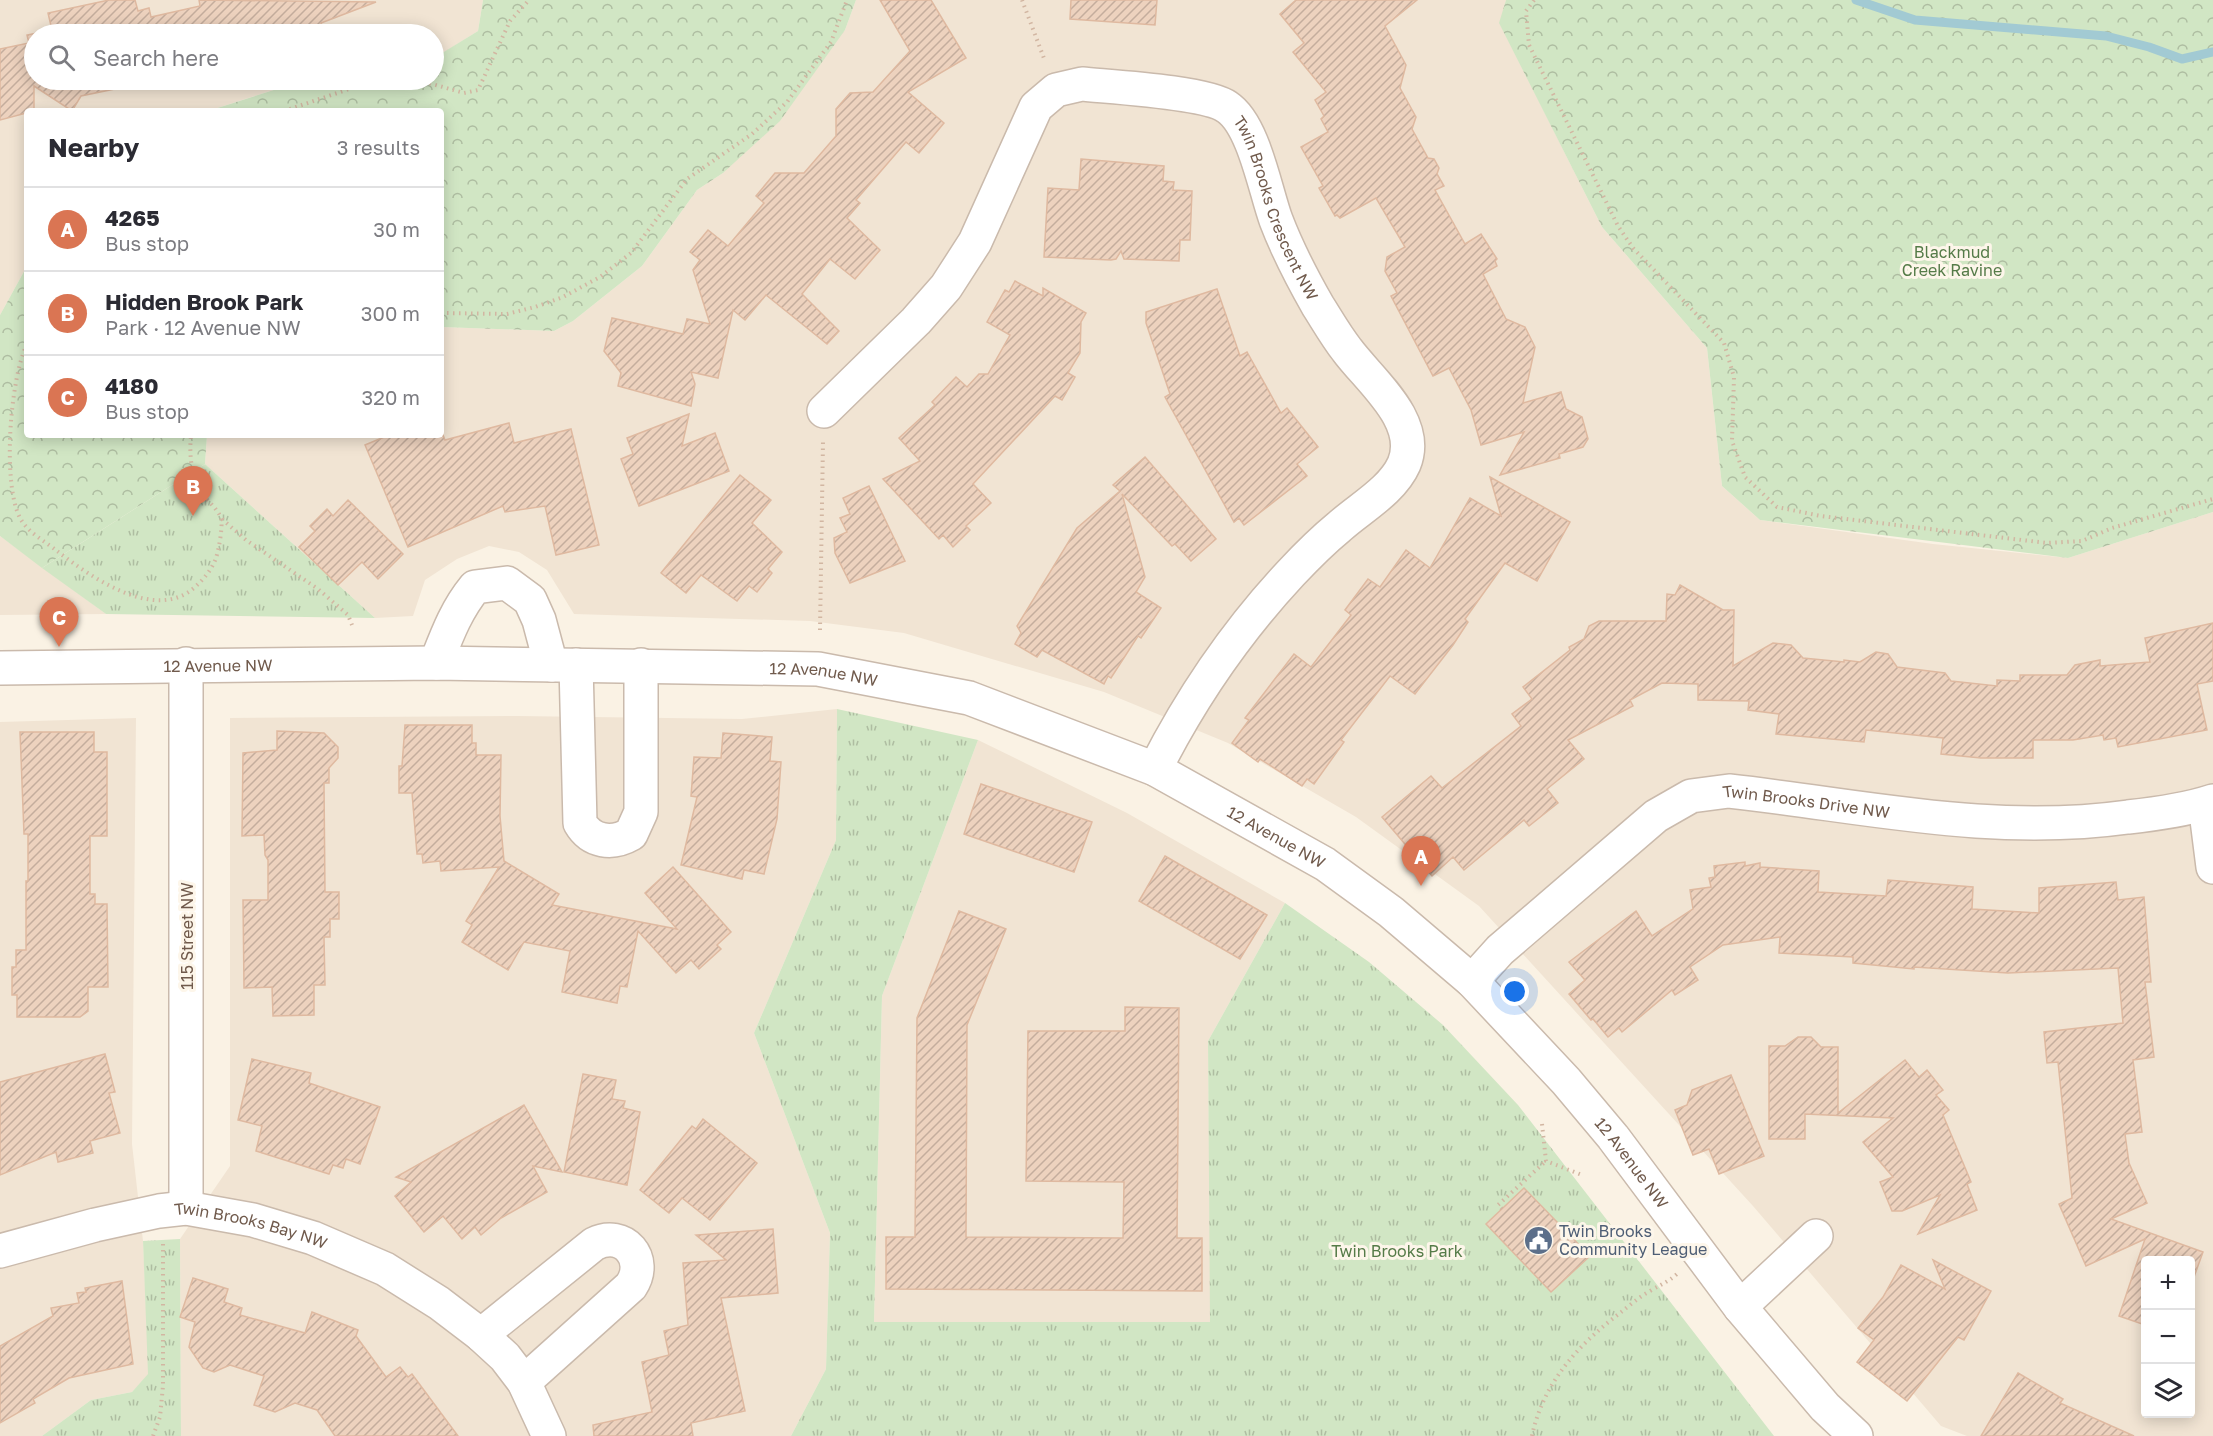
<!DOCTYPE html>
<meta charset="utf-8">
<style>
:root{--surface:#fff;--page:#f2f2f3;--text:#2b2b33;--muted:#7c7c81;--line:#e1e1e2;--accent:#da7553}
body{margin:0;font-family:"Golos Text",sans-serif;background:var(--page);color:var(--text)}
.controls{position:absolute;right:18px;bottom:18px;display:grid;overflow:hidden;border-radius:6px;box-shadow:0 3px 15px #0003}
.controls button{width:54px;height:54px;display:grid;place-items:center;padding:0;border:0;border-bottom:2px solid var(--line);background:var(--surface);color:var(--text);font:30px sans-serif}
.you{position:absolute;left:1515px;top:992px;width:21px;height:21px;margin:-15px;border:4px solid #fff;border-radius:50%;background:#1a73e8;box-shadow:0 0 0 9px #1a73e833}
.badge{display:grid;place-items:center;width:39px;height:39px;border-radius:50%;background:var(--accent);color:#fff;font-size:20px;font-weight:700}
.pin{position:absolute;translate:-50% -50px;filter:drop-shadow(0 2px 3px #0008)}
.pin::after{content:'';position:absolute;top:32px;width:21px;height:18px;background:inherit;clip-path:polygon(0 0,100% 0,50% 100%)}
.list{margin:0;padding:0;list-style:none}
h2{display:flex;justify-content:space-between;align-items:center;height:78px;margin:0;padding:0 24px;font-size:26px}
h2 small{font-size:20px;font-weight:400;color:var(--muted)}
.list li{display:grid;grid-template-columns:39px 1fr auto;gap:18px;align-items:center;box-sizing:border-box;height:84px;padding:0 24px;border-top:2px solid var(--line)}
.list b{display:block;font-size:22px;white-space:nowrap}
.list p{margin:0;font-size:20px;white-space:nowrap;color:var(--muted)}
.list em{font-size:20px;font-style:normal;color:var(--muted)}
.icon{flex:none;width:33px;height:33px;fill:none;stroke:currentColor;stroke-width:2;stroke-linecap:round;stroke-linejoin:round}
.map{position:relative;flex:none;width:2213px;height:1436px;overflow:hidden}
.search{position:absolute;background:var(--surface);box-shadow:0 3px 15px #0003;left:24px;top:24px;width:420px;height:66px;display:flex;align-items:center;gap:15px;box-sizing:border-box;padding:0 21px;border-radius:33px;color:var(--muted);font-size:22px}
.panel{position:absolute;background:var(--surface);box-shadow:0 3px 15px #0003;left:24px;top:108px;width:420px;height:330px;border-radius:6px}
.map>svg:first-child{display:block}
.residential{fill:#f1e4d3;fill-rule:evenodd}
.forest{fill:url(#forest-crowns)}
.park{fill:url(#park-tufts)}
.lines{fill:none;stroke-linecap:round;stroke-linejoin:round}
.stream{stroke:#a2cad3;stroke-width:9}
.building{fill:url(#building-hatch);stroke:#dfb9a0;stroke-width:1.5}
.minor-casing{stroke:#cabaac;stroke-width:36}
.path{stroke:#d2b6a2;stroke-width:4;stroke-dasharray:1.5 4.5;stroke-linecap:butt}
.minor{stroke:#fff;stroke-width:33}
.labels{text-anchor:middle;stroke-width:6;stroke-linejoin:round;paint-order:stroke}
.street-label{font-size:16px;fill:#705a4c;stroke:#fdf6ea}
.park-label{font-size:16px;fill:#557b48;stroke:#fdf6ea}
.service-label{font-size:16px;fill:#4e5e75;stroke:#fdf6ea;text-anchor:start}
</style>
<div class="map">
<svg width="2213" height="1436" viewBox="0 0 2213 1436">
<defs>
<pattern id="forest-crowns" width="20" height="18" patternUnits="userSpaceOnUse" patternTransform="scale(1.5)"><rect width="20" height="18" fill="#d1e6c4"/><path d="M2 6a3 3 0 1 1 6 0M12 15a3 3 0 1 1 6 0" fill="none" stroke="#aebda1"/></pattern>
<pattern id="park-tufts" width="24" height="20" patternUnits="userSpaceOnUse" patternTransform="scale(1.5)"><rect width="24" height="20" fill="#d1e6c4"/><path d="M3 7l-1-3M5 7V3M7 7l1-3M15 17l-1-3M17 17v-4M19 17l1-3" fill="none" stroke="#aebda1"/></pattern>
<pattern id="building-hatch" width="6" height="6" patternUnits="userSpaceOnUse" patternTransform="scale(1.5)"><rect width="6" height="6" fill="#edd2be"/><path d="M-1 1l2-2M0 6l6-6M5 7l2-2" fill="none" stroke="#c4ad9d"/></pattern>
</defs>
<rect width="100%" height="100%" fill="#faf2e4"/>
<g class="residential">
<polygon points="0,0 483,0 478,31 435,58 434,34 34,34 34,80 304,80 208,111 27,111 27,266 0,315"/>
<path d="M856 0H1506L1500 24 1602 227 1707 348 1722 486 1760 520 1933 544 2068 558 2213 512V1436H1967L1941 1426 1753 1206 1479 906 1356 817 1228 743 1104 692 904 633 810 621 574 614 547 570 519 552 489 546 457 559 425 580 413 616 375 618 205 464 207 435H441V327L554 331 573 321 642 266 697 190 723 173 845 30ZM2146 1260H2190V1414H2146Z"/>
<polygon points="0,536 106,614 0,615"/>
<polygon points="837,709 836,840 754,1033 830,1233 826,1369 791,1436 181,1436 180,1239 230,1166 230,718 517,716 742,719"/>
<polygon points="136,718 132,1144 143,1241 149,1374 132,1392 91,1400 42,1436 0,1436 0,722"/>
<polygon points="978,740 1127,813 1285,903 1208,1041 1211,1322 874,1322 882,996"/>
</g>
<g class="forest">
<polygon points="483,0 856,0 845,30 780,121 723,173 697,190 642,266 573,321 554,331 441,327 441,111 208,111 305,80 434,80 434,58 478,31"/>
<polygon points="1506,0 2213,0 2213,512 2068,558 1760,520 1722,486 1707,348 1602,227 1499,23"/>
<polygon points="27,266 27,435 207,435 205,464 42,568 0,536 0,315"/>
</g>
<g class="park">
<polygon points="205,464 375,618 106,614 42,568"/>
<polygon points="837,709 978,740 882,996 874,1322 1210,1322 1208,1041 1285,903 1369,962 1443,1025 1518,1105 1774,1436 791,1436 826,1369 830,1233 754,1033 836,840"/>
<polygon points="180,1239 181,1436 42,1436 91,1400 132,1392 148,1374 143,1241"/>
</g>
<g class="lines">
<polyline class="stream" points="1856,0 1915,20 2106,36 2149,47 2182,59 2213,52"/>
</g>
<g class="building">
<polygon points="109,0 135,0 138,11 149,8 151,17 200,6 199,0 376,2 321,23 322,27 316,29 318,34 34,34 34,80 171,80 140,88 139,84 81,96 72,111 34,86 34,111 0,120 0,49 29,43 27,35 52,30 48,13"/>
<polygon points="880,0 931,0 966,58 908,92 944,123 919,153 906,142 856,200 860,203 847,218 880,250 855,279 830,259 802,294 839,331 827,344 766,295 745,320 733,310 718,378 691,372 695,384 691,406 618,386 621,373 604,351 612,318 683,334 687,319 710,324 693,270 700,260 690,252 708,230 728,246 764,203 756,196 775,173 804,173 836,136 836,109 850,93 873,92 910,51"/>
<polygon points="1071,0 1157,0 1155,25 1070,19"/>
<polygon points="1296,0 1417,0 1385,26 1406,65 1400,88 1416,117 1412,129 1428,158 1434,159 1439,168 1437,174 1444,186 1435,190 1465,244 1481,234 1497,259 1495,261 1497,266 1483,274 1506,319 1525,327 1535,347 1523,403 1561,392 1566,409 1582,417 1588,439 1583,447 1559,454 1560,458 1500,475 1524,432 1481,445 1471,410 1449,368 1433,376 1391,296 1397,293 1385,271 1387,257 1405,247 1376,198 1340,218 1337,215 1335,216 1319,188 1323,186 1301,147 1328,132 1321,119 1324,116 1315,100 1326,92 1293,52 1304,43 1280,14"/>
<polygon points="1081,159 1164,166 1163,181 1174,182 1173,190 1192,191 1190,240 1180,240 1179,261 1124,259 1121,251 1116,259 1111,260 1044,257 1048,188 1079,190"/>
<polygon points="1015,281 1043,296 1043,288 1086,313 1081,322 1080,353 1068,373 1075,377 1062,400 1055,396 973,484 991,503 966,526 970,530 953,547 943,535 939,539 883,479 920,461 899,438 935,405 932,402 956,377 967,387 979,374 988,374 1010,335 987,322 1005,290 1009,292"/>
<polygon points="1217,289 1240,356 1247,352 1281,413 1287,408 1318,447 1297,464 1307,476 1244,525 1239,518 1234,522 1165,397 1170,394 1146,323 1146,312"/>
<polygon points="689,414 682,446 715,433 729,471 639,506 621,459 633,454 627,438"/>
<polygon points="509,423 514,443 571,429 599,545 556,555 545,506 505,512 503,506 408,547 365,445 389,435 443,435 445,440"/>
<polygon points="1145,457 1216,539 1191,561 1175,544 1172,546 1122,494 1145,577 1136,592 1161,608 1141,638 1138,636 1111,678 1108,676 1104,684 1042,650 1037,657 1015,644 1021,633 1017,626 1077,528 1120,491 1113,485"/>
<polygon points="740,475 771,500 752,523 782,552 768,569 772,573 757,592 749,586 737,601 701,575 686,593 661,573"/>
<polygon points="1490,477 1570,522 1537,581 1505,563 1465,619 1468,622 1453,645 1415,694 1390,676 1341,740 1344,742 1314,784 1307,779 1302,786 1260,759 1258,762 1232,743 1249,720 1245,718 1294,654 1311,667 1351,615 1345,610 1368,579 1380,587 1406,550 1430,568 1470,498 1501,516"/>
<polygon points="869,486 905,561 850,583 835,553 834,538 847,532 840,518 850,514 843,498"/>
<polygon points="348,500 403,554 378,579 362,562 338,585 299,547 315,531 310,526 327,509 333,516"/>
<polygon points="1680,585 1723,610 1734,610 1733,666 1773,643 1791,645 1803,658 1844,662 1844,660 1860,662 1876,652 1888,654 1897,667 1945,673 1951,681 1997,686 1997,680 2020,681 2020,675 2067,675 2075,665 2100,660 2100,666 2150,662 2145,638 2213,623 2213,681 2197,684 2207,730 2118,747 2116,738 2104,740 2103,735 2073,740 2033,740 2033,758 1981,758 1941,754 1943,738 1866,730 1864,742 1776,734 1779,714 1748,710 1749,701 1698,700 1698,684 1662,683 1630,700 1633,706 1568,740 1584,759 1547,789 1558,803 1529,826 1524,820 1464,870 1453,857 1432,876 1382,817 1431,776 1442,788 1521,726 1512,714 1532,699 1523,687 1570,650 1569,647 1584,639 1589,626 1599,621 1666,621 1667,594 1675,595"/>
<polygon points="405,725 472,725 472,743 476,743 476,755 501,755 500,816 504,861 559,894 552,905 677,929 645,893 673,867 731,932 717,945 721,949 699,969 691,960 676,973 638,931 627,987 620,986 617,1003 562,992 570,951 524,942 508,970 462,942 472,925 466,921 499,867 441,871 440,861 423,863 422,854 417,854 412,793 399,793 399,766 402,766"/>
<polygon points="277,731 324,733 338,747 338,758 329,768 329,783 324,783 325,892 339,892 339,919 330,919 330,937 324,937 325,985 314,985 314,1015 273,1016 272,987 244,988 243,900 268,900 268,860 265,855 264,835 242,836 243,753 277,750"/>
<polygon points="20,732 94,732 94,752 107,752 107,836 90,836 90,894 95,894 95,904 107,904 108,987 88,987 88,1011 80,1017 17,1017 17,995 12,995 12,967 16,967 16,950 26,950 26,881 28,881 28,834 24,834"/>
<polygon points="723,733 772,737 770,761 781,762 777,819 764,874 744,870 742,879 681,865 697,797 691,796 694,757 721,758"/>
<polygon points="981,784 1092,822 1074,872 964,834"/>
<polygon points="1165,856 1267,915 1240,959 1139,901"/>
<polygon points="1745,862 1745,866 1760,863 1760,867 1819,871 1818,892 1886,896 1888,880 1973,887 1972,909 2039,913 2039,888 2116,882 2118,900 2144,897 2151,982 2145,982 2154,1057 2133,1060 2142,1132 2125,1134 2129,1163 2147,1203 2111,1219 2203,1252 2190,1288 2190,1260 2145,1260 2145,1325 2119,1316 2145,1239 2086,1266 2059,1204 2072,1198 2058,1062 2047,1063 2044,1032 2123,1023 2118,968 2008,973 1914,967 1914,969 1853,963 1853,957 1779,953 1780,937 1723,945 1690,967 1698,980 1675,995 1672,990 1622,1032 1619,1028 1608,1037 1593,1019 1591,1020 1569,994 1585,980 1569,962 1636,911 1652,936 1693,909 1690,890 1711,887 1709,878 1715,877 1714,866"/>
<polygon points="959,911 1006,929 967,1025 966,1237 1123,1238 1124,1182 1026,1181 1028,1031 1125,1031 1125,1007 1179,1008 1177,1238 1202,1238 1202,1291 886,1289 886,1237 915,1237 917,1018"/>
<polygon points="1798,1037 1811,1037 1821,1047 1838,1047 1838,1113 1905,1060 1919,1077 1927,1070 1943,1090 1936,1095 1949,1110 1943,1115 1971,1182 1967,1184 1977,1210 1918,1234 1940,1195 1902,1211 1892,1211 1880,1182 1893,1177 1863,1142 1893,1118 1805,1114 1805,1139 1769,1139 1769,1046 1785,1046"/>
<polygon points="105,1054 115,1092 109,1093 120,1133 90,1141 93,1153 58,1162 56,1152 0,1175 0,1082"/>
<polygon points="252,1059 311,1073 309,1083 380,1107 360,1164 346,1159 343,1168 333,1165 329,1174 256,1151 262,1126 238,1120"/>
<polygon points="583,1074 616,1080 612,1099 625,1101 623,1108 640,1112 627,1185 564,1172"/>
<polygon points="1731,1075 1764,1156 1719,1174 1709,1149 1693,1155 1675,1110 1687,1105 1692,1090"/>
<polygon points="524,1105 562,1172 533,1166 547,1192 501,1218 481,1235 475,1227 462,1239 443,1216 424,1232 395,1196 411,1182 396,1177"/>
<polygon points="703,1119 757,1163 710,1220 682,1198 669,1213 640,1190 692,1126 696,1129"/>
<polygon points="1524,1188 1590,1256 1551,1292 1486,1224"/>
<polygon points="773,1229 778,1293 721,1298 745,1411 691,1423 693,1436 594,1436 593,1425 652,1412 642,1362 669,1355 664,1331 688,1325 683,1263 726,1260 696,1235"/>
<polygon points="1933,1260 1991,1291 1964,1340 1958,1337 1907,1401 1857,1362 1874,1340 1858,1328 1883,1297 1901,1265 1945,1289"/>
<polygon points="193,1278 228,1289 224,1302 242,1308 240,1315 305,1333 312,1312 358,1330 356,1336 386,1377 400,1367 408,1377 412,1374 458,1436 335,1436 317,1410 295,1403 275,1412 254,1405 264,1376 230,1365 214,1372 203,1368 189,1347 195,1322 180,1317"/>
<polygon points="122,1281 133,1364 69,1378 33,1399 35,1403 0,1423 0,1346 53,1316 51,1308 79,1303 77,1293 86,1292 85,1288"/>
<polygon points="2018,1373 2063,1399 2060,1403 2134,1436 1981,1436"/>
</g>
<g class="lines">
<defs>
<g id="minor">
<path id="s1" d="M824 411 916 321 946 287 975 242 1036 107 1056 90 1082 84C1112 87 1206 92 1227 107 1254 125 1265 190 1276 220 1287 249 1302 278 1318 306 1327 320 1336 336 1347 350 1369 380 1422 421 1404 464 1392 491 1360 508 1339 527 1322 541 1306 557 1291 573 1236 632 1191 698 1155 769"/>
<path d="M436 663C447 635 456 610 475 587L507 583 530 600 539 620 551 665"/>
<path d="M576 665 580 823C591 842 612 845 631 834L641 812V665"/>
<path id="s2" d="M0 668 436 663 818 669 969 698 1155 769 1325 864 1391 912 1472 981 1566 1081 1613 1137 1740 1307 1825 1407 1856 1436"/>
<polyline points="2205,804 2213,867"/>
<path id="s3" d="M1472 981 1500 950 1656 816 1691 796 1729 791C1865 806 1991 836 2128 817 2156 814 2186 810 2213 801"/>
<polyline points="186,1208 186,664"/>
<path id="s4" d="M0 1251 95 1225 159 1211 186 1208 253 1220 313 1238 385 1269 439 1303 481 1335 505 1357 524 1382 549 1436"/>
<polyline points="1740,1307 1816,1236"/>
<path d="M481 1335 594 1244C624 1229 649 1259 631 1286L524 1382"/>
</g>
</defs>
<use href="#minor" class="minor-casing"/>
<g class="path">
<polyline points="1022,0 1045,61"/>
<polyline points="1534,0 1526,11 1529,45 1618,226 1633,248 1724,343 1734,377 1732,441 1745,477 1777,507 1821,516 2047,543 2082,541 2112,528 2213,499"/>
<polyline points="418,80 464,93 478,90 510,21 529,0"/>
<polyline points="284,111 367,83 394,80"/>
<polyline points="441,313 507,314 535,307 563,297 600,277 631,253 687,179 752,134 787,102 831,42 847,0"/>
<path d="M27 344C10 379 2 483 20 518 28 533 45 541 57 551 91 577 155 623 195 587 204 579 212 569 216 558 219 549 223 526 221 518 218 510 209 502 204 496 191 478 189 456 191 435"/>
<polyline points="222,519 246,540 318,589 348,615 352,625"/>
<polyline points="820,630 823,442"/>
<polyline points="1542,1124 1546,1161 1582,1175"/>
<polyline points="1502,1209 1498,1205 1546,1161"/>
<polyline points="153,1436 160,1417 163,1386 163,1242"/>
<path d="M1532 1436C1543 1383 1578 1345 1620 1313 1629 1306 1639 1297 1650 1291 1660 1285 1668 1282 1677 1274"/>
</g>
<use href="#minor" class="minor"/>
</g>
<defs>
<symbol id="civic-disc" viewBox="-11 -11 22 22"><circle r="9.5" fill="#5c6f8a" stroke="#fdf6ea"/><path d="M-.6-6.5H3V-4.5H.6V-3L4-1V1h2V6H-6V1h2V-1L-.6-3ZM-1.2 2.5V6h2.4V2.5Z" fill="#fff"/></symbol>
</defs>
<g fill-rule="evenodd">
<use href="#civic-disc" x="1522" y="1224" width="33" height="33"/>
</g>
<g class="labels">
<g class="street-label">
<text dy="6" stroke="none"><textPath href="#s1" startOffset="690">Twin Brooks Crescent NW</textPath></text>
<text dy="6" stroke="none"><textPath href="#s2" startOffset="218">12 Avenue NW</textPath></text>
<text dy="6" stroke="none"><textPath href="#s2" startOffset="824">12 Avenue NW</textPath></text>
<text dy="6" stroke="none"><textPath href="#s3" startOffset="404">Twin Brooks Drive NW</textPath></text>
<text dy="6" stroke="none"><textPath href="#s2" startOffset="1310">12 Avenue NW</textPath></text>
<text transform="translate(187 936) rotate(-90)" y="6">115 Street NW</text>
<text dy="6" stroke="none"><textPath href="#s2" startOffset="1796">12 Avenue NW</textPath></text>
<text dy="6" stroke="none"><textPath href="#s4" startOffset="258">Twin Brooks Bay NW</textPath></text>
</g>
<g class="park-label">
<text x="1952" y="258">Blackmud<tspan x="1952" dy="18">Creek Ravine</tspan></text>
<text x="1397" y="1257">Twin Brooks Park</text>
</g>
<g class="service-label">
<text x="1559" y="1237">Twin Brooks<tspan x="1559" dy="18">Community League</tspan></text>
</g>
</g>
</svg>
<div class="controls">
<button>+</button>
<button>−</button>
<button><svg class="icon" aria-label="layers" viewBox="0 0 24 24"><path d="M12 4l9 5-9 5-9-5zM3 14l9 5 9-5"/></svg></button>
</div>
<div class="you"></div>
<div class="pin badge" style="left:1421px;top:886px">A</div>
<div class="pin badge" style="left:193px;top:516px">B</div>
<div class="pin badge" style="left:59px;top:647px">C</div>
<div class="search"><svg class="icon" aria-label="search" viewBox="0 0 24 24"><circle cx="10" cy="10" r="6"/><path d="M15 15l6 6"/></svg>Search here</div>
<section class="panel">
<h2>Nearby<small>3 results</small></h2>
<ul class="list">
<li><span class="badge">A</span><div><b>4265</b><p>Bus stop</p></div><em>30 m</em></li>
<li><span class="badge">B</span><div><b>Hidden Brook Park</b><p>Park · 12 Avenue NW</p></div><em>300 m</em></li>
<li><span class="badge">C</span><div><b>4180</b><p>Bus stop</p></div><em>320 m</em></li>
</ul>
</section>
</div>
